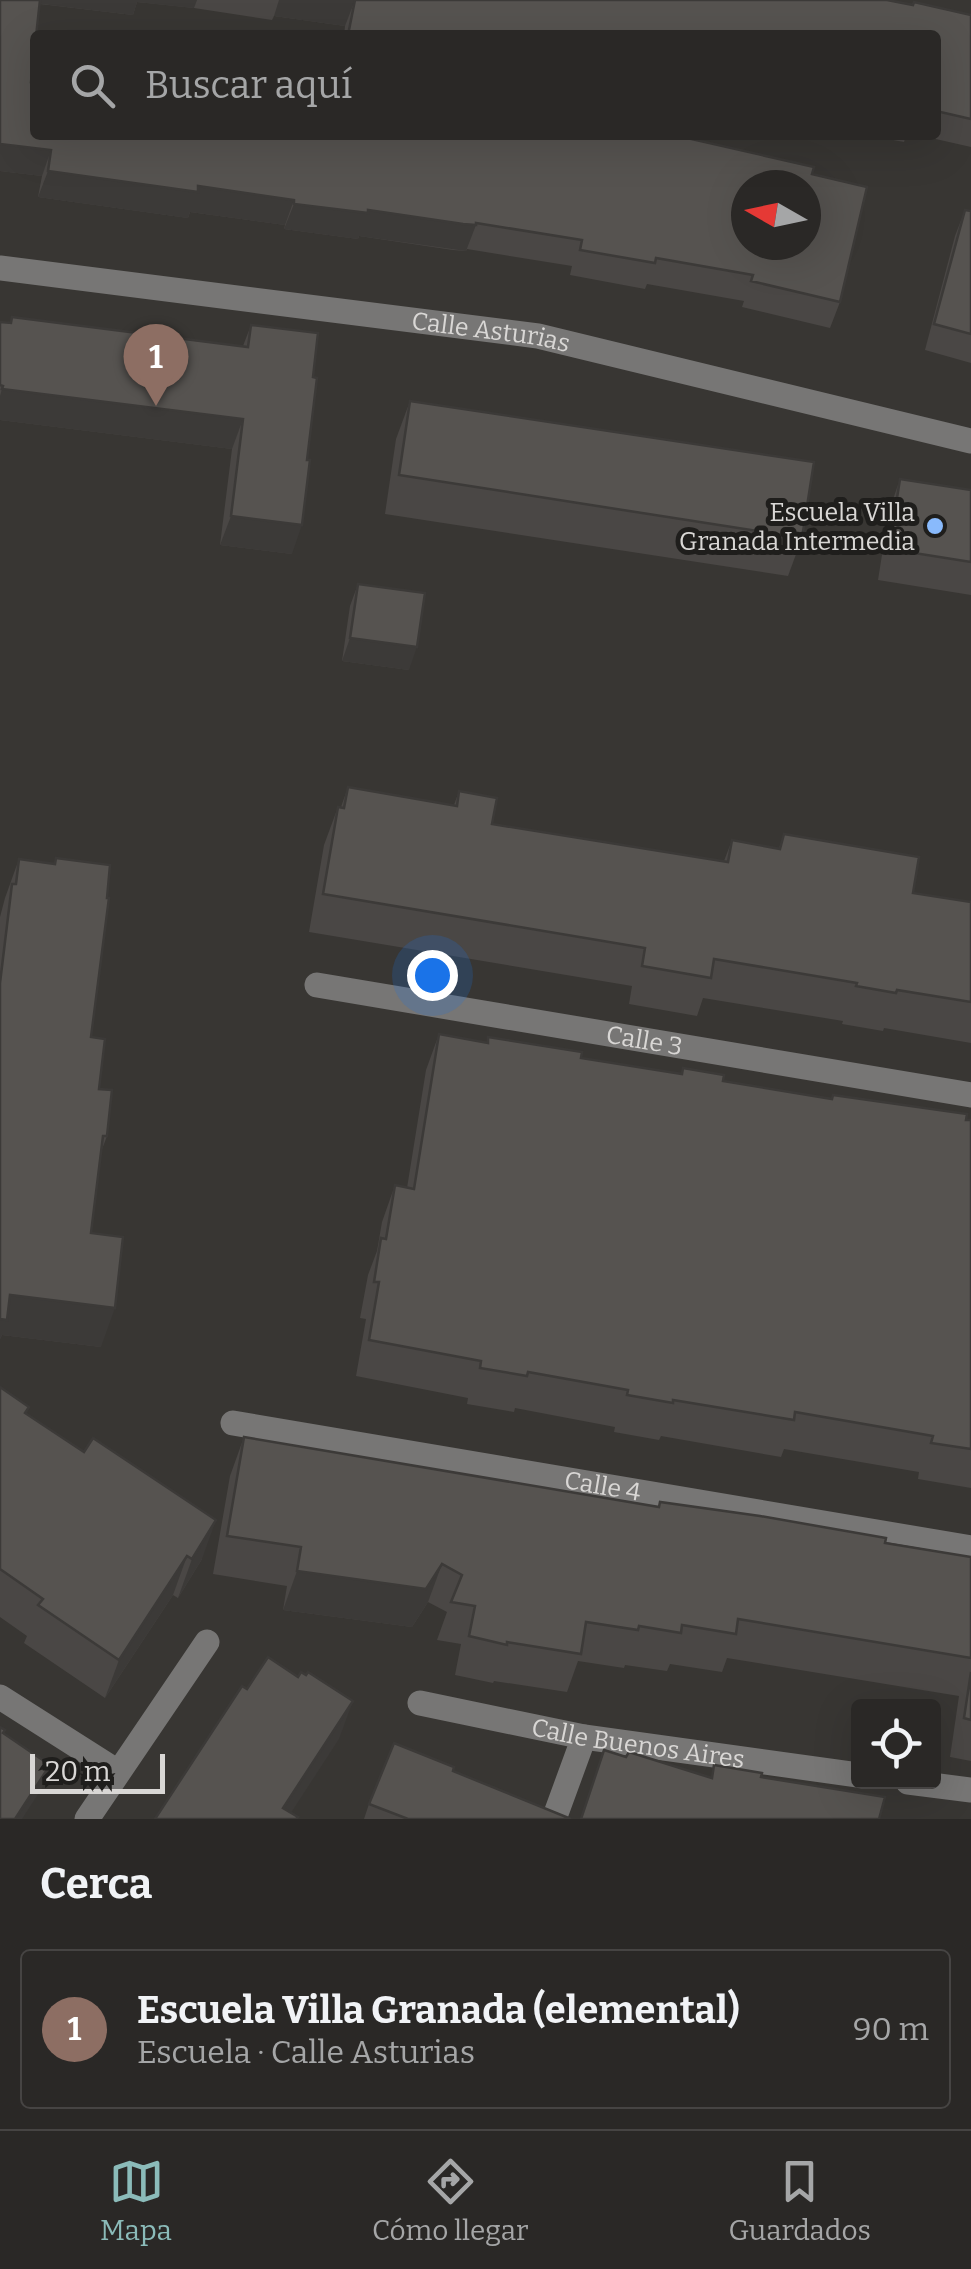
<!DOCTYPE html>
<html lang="es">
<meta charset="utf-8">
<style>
:root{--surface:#2a2826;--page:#32302e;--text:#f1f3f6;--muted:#a5a6a7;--line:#464443;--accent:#8bbbb9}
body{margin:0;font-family:Bitter,serif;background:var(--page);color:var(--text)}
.controls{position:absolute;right:30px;bottom:30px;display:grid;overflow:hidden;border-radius:10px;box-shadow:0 10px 40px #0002}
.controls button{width:90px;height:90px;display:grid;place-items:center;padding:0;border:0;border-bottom:2px solid var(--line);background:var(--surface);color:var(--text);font:50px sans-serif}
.compass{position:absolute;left:731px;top:170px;width:90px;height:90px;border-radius:50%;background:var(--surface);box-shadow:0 10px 40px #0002;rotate:279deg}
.scale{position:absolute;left:30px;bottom:25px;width:135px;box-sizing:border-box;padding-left:10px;border:5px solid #d9d7d5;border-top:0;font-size:28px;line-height:35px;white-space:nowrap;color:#d9d7d5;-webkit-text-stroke:8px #1f1e1c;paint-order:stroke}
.you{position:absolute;left:432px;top:975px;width:35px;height:35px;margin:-25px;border:8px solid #fff;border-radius:50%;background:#1a73e8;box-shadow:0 0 0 15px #1a73e833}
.badge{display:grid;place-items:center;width:65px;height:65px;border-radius:50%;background:var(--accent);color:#fff;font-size:32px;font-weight:700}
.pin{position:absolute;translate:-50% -82px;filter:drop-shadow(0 2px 5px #0008)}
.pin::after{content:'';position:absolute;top:52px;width:35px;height:30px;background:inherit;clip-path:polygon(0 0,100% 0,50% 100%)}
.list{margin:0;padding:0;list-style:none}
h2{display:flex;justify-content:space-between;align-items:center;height:130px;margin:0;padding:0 40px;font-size:42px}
h2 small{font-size:32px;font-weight:400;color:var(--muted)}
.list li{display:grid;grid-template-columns:65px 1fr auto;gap:30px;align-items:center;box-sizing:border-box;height:160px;margin:0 20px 20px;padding:0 20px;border:2px solid var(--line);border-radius:10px}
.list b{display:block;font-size:38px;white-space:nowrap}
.list p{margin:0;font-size:32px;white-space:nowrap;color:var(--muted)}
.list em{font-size:32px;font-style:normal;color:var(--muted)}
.icon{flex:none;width:55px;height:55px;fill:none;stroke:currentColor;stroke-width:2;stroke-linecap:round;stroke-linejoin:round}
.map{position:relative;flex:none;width:971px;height:1819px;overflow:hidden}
.search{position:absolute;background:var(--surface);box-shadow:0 10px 40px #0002;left:30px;right:30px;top:30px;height:110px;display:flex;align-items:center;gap:25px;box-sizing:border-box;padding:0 35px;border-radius:10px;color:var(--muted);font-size:38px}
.sheet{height:310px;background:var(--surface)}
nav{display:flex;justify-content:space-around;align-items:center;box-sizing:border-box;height:140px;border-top:2px solid var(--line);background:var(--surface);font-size:28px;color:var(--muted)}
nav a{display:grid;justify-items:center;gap:5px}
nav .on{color:var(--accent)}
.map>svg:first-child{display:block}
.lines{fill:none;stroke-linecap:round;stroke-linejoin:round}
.minor{stroke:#777675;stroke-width:25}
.wall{fill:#4a4745}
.shaded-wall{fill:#3c3a38}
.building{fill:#565350;stroke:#3c3a38;stroke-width:2.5;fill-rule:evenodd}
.poi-dot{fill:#89bafc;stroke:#1f1e1c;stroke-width:4}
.labels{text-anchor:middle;stroke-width:10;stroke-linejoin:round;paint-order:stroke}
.street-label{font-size:25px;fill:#d9d7d5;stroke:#1f1e1c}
.poi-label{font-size:25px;fill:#d9d7d5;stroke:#1f1e1c;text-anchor:end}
</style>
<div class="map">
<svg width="971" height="1819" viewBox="0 0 971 1819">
<rect width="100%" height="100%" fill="#383633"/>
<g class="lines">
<g class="minor">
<path id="s1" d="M0 268 538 336 971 441"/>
<path id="s2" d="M317 985 971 1095"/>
<path id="s3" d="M233 1423 971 1548"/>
<polyline points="0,1697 118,1772"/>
<path id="s4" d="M420 1703 584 1737 858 1775"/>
<polyline points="908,1782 971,1790"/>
<polyline points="87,1819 207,1642"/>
<polyline points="554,1819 584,1737"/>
</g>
</g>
<g class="wall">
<polygon points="0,0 887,0 971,15 971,147 918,135 936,135 936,35 344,35 345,26 274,16 272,20 194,8 137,2 133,15 40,4 31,82 35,135 812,174 840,302 830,328 742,307 744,301 647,284 645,289 570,275 572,266 467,249 466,251 453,250 359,236 358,239 284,229 285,225 190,212 188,218 38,197 42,176 0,171"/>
<polygon points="866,135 906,135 904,142"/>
<polygon points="965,210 971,211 971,363 925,350 955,236"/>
<polygon points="12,317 243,346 251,325 292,554 220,545 232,449 0,420 0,322 10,323"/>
<polygon points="410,401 802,538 788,576 385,514 396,439"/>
<polygon points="900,479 971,490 971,595 878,580 889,511"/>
<polygon points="358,584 409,670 342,661 350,606"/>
<polygon points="348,787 454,805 459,791 492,824 724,861 732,840 779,848 784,834 913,893 971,902 971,1043 884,1028 883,1031 842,1024 843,1021 703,998 697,1016 629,1004 632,986 309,932 324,845 338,807 341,807"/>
<polygon points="56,858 91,1037 107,1136 101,1152 91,1233 101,1347 2,1335 0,1339 0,917 5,898 19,859 54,864"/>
<polygon points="439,1034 487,1043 488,1037 581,1058 681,1074 683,1068 723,1081 971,1120 971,1488 918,1479 919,1472 784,1449 781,1457 661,1436 659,1440 614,1432 615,1427 515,1408 514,1412 467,1404 468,1398 356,1376 366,1319 360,1318 368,1275 377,1251 382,1222 395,1185 407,1188 426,1070"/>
<polygon points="0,1387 26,1414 202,1559 178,1598 173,1595 105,1698 24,1643 27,1636 0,1617"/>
<polygon points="244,1437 658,1507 660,1502 971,1557 971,1761 950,1757 959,1696 727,1658 722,1672 670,1664 667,1671 625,1665 624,1668 578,1661 567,1692 494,1681 493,1683 455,1675 461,1644 437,1640 447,1612 428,1602 412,1627 283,1610 287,1586 213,1574 230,1476"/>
<polygon points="453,1771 571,1819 364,1819 369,1804"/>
</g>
<g class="shaded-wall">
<polygon points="35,0 197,0 194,8 137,2 133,15 33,3"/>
<polygon points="279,0 355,0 345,26 274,16"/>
<polygon points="0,144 51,150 42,176 0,171"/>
<polygon points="48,171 198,186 294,200 285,225 190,212 188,218 38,197"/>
<polygon points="294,204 368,210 476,225 466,251 359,236 358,239 284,229"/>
<polygon points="2,389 243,419 232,449 0,420 0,396"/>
<polygon points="231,516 302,525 292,554 220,545"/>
<polygon points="350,638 417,647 409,670 342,661"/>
<polygon points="10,1295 115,1308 101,1347 2,1335 0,1339 0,1319"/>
<polygon points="216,1520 202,1559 178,1598 192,1559"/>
<polygon points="187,1556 173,1595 105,1698 119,1660"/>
<polygon points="442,1564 428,1602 412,1627 283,1610 297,1571"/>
<polygon points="353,1701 339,1739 287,1819 283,1808"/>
<polygon points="50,1765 42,1788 22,1819 15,1819"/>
</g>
<g class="building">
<path d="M0 0H40L31 82H35V135H674L814 167 812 174 867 187 840 302 751 281 753 275 656 258 655 263 580 250 582 240 476 223V225L463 224 368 210V213L294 204V200L198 186V192L48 171 51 150 0 144ZM746 185H806V245H746Z"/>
<polygon points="355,0 887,0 913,5 914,2 971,15 971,119 936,111 936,35 609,35 600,33 600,35 348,35"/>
<polygon points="965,210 971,211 971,334 934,324"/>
<polygon points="12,317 248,347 251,325 318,333 313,377 317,378 307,460 310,460 302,525 231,516 243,419 2,389 3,386 0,385 0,322 11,323"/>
<polygon points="410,401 814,462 802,538 399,475"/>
<polygon points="900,479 971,490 971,562 889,549"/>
<polygon points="358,584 425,593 417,647 350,638"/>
<polygon points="348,787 457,806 459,791 497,798 492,824 728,862 732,840 780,849 784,834 919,857 913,893 971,902 971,1002 897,990 896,993 856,986 857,983 714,959 711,978 642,966 645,948 323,894 338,807 344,808"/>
<polygon points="56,858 110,865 107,898 109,898 91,1037 105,1039 99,1089 112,1090 107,1136 103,1136 91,1233 123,1237 115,1308 10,1295 7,1320 0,1319 0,983 12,884 16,884 19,859 55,864"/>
<polygon points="439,1034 488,1043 488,1037 582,1052 581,1058 682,1074 683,1068 724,1075 723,1081 832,1099 833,1095 967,1114 966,1120 971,1120 971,1449 931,1443 933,1436 795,1412 794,1420 673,1400 673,1403 627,1395 628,1390 528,1372 527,1376 480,1368 481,1361 369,1340 379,1282 374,1282 381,1238 386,1239 395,1185 414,1189"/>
<polygon points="0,1387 29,1407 25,1413 84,1452 93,1438 216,1520 192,1559 187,1556 119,1660 38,1605 43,1599 0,1569"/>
<polygon points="244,1437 659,1507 660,1502 760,1516 886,1538 885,1543 971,1557 971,1658 738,1619 736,1634 682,1625 681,1633 639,1626 638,1630 586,1622 581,1654 507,1642 507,1645 469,1636 475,1606 451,1602 462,1575 442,1564 426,1589 297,1571 301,1547 227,1536"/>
<polygon points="268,1657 298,1677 301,1672 306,1675 308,1672 353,1701 283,1808 298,1817 296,1819 155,1819 242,1686 247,1689"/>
<polygon points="971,1672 971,1720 964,1718"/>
<polygon points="0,1727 5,1730 3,1733 50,1765 15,1819 0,1819"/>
<polygon points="394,1743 454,1767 453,1771 571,1819 408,1819 369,1804"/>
<polygon points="604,1750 626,1757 629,1752 712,1778 714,1765 762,1773 761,1777 885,1797 879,1819 581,1819"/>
</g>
<circle class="poi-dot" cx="935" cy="526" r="10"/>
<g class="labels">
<g class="street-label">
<text dy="9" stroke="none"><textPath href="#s1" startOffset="495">Calle Asturias</textPath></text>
<text dy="9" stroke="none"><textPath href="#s2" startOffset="332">Calle 3</textPath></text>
<text dy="9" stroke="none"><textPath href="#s3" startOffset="375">Calle 4</textPath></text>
<text dy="9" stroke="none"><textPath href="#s4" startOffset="222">Calle Buenos Aires</textPath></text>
</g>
<g class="poi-label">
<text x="915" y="521">Escuela Villa<tspan x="915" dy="29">Granada Intermedia</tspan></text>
</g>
</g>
</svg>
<div class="controls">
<button><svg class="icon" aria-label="locate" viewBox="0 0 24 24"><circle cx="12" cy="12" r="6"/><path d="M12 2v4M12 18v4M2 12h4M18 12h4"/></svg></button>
</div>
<svg class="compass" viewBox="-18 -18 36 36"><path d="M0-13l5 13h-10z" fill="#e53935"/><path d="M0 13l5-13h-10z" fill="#a5a6a7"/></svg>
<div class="scale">20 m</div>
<div class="you"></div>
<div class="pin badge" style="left:156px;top:406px;background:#8d6e63">1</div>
<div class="search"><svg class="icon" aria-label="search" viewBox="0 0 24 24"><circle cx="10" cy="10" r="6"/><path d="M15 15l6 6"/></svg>Buscar aquí</div>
</div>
<section class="sheet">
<h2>Cerca<small></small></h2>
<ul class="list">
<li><span class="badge" style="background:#8d6e63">1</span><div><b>Escuela Villa Granada (elemental)</b><p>Escuela · Calle Asturias</p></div><em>90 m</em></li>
</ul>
</section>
<nav>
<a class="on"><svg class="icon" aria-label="map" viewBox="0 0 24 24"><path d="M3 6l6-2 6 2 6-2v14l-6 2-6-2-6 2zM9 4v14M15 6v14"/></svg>Mapa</a>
<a><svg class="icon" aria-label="directions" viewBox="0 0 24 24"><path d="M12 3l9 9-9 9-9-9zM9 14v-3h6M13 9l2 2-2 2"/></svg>Cómo llegar</a>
<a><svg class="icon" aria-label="saved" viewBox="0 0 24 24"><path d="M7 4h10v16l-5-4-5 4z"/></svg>Guardados</a>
</nav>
